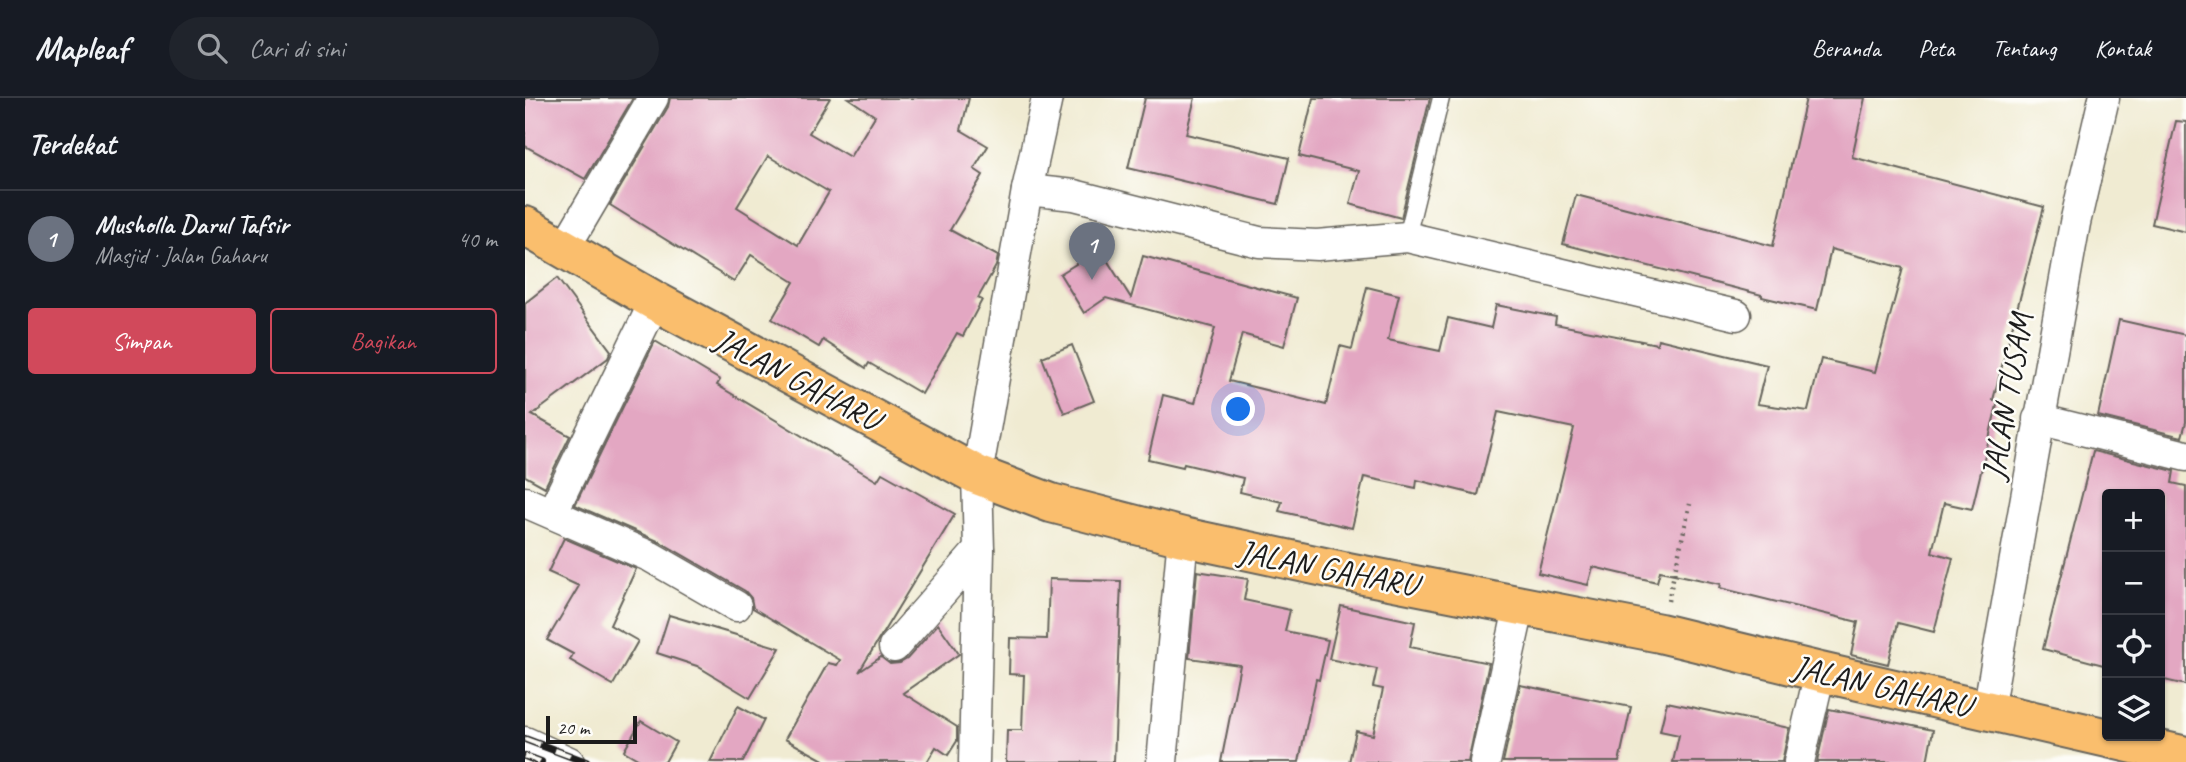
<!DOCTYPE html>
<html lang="id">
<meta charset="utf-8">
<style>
:root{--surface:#171b24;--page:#20242c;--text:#f1f3f6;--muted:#9ea1a6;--line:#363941;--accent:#d1495b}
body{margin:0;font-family:Caveat,sans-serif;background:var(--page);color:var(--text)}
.controls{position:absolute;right:21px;bottom:21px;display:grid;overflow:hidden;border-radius:7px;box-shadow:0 2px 5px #0004}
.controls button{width:63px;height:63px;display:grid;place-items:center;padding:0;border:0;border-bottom:2px solid var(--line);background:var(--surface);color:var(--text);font:35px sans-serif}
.scale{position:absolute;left:21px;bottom:18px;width:91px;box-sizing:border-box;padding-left:7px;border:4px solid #1c1c1c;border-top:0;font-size:19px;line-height:24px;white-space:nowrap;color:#1c1c1c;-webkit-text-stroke:5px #fdfcf7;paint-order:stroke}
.you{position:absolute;left:714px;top:312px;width:24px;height:24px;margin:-18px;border:5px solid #fff;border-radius:50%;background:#1a73e8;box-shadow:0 0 0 10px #1a73e833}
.badge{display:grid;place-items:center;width:46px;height:46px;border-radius:50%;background:var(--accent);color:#fff;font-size:23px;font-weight:700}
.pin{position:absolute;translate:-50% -58px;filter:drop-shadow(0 2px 4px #0008)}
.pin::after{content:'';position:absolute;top:37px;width:24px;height:21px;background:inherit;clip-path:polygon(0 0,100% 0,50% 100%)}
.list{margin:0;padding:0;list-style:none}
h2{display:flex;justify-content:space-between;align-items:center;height:91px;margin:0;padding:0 28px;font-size:30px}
h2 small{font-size:23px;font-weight:400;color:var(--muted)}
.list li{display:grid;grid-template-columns:46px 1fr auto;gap:21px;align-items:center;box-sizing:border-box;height:98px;padding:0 28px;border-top:2px solid var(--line)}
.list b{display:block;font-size:26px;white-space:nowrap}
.list p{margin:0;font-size:23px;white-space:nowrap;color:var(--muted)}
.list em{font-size:23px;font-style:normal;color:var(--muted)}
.actions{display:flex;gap:14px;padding:21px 28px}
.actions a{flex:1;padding:16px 0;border:2px solid var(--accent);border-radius:7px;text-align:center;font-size:24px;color:var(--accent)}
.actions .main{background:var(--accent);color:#fff}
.icon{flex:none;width:38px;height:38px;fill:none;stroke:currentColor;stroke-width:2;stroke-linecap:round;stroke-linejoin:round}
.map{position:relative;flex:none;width:1661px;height:664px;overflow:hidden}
header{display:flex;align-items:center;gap:42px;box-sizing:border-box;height:98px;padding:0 35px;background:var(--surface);border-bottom:2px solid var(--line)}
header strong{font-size:33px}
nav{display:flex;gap:38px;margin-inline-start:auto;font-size:24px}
.search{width:490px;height:63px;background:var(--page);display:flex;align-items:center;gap:18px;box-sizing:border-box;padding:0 24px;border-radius:38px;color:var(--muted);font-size:26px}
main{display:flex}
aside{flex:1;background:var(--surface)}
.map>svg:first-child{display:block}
.building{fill:#e3a7c2;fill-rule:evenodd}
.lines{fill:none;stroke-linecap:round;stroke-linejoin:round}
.service-casing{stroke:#66645c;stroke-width:19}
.minor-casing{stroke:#66645c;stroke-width:33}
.primary-casing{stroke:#66645c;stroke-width:42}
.path{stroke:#66645c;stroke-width:4.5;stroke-dasharray:2 5;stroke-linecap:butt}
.service{stroke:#fff;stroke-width:16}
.minor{stroke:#fff;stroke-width:30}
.primary{stroke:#fabe6d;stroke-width:38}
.rail-casing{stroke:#1c1c1c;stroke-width:8}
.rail{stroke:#fdfcf7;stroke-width:5;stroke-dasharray:16;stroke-linecap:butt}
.labels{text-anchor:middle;stroke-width:5;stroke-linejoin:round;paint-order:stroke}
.street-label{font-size:33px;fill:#1c1c1c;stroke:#fdfcf7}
</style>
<header>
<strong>Mapleaf</strong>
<div class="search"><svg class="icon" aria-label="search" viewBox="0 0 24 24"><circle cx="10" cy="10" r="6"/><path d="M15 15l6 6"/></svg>Cari di sini</div>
<nav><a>Beranda</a><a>Peta</a><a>Tentang</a><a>Kontak</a></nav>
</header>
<main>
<aside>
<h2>Terdekat<small></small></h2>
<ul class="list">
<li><span class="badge" style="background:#6b7280">1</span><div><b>Musholla Darul Tafsir</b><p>Masjid · Jalan Gaharu</p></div><em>40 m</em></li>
</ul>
<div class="actions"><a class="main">Simpan</a><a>Bagikan</a></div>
</aside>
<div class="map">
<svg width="1661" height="664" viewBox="0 0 1661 664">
<rect width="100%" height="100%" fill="#fdfcf7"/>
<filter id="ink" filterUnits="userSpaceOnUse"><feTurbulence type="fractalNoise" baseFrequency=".0143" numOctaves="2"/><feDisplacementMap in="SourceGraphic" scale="14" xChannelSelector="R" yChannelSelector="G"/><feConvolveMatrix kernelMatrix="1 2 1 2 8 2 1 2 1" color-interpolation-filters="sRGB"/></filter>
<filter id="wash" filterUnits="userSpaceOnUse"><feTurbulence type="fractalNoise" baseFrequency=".00686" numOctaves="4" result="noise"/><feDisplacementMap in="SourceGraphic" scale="28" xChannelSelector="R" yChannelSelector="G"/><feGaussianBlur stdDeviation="1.57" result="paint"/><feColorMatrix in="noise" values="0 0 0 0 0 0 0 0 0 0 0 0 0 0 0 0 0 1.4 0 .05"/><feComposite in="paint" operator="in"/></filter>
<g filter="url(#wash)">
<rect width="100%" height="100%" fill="#f0ebd2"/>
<g id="blocks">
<g class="building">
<polygon points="0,0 108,0 60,81 0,48"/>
<path d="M145 0H305L284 35 325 59 350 18 323 0H444L436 32 463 48 449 71 458 77 425 132 473 158 471 168 453 200 457 202 438 238 432 235 397 296 344 265 341 270 298 242 294 249 247 221 269 184 226 157 209 184 85 107 143 9ZM243 58 304 94 273 147 212 109Z"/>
<polygon points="620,0 670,0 661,36 764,60 753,106 603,70"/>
<polygon points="788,0 905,0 876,120 825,106 834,73 774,58"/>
<polygon points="1281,0 1340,0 1327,59 1519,109 1468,302 1473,303 1447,411 1419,405 1407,454 1428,460 1409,534 1373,525 1363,566 1326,557 1333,524 1195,490 1196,486 1135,473 1132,484 1068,469 1063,487 1013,475 1049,330 973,314 953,397 892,382 891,390 839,379 827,430 754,413 757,404 715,394 718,380 659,366 658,369 623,361 638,297 670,305 690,230 581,200 559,215 535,176 575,151 606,200 618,158 772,200 759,248 717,236 704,283 801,307 815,248 827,251 842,189 874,197 863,242 915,253 923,220 966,230 971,207 1031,219 1030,226 1132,246 1133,241 1242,267 1232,306 1283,313 1296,261 1350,274 1378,170 1306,151 1292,212 1237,199 1237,197 1038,146 1051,97 1248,148"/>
<polygon points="1651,23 1661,24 1661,134 1627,126"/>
<polygon points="32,180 86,253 83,260 7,317 45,338 20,389 0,378 0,205"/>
<polygon points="1594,222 1661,237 1661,324 1657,339 1573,318"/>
<polygon points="130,243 195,282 192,287 352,383 357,375 430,416 334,574 356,559 365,566 375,565 382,561 413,526 434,556 378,595 432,629 432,643 423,657 411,649 402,664 302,664 260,641 303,565 312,567 315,562 228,510 226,500 220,493 135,444 50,407"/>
<polygon points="547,247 569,303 539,315 517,259"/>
<polygon points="1568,353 1649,373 1647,385 1661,388 1661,587 1635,581 1635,396 1582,396 1582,568 1518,551"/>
<polygon points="39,440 111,471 85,527 113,543 88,587 45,562 48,556 22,542 54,488 23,474"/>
<polygon points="672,473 723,481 719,502 765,512 760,533 803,542 794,582 791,581 774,664 696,664 715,567 664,560"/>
<polygon points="524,481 596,483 589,664 481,664 482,632 497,632 499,577 484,576 485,540 522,541"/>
<polygon points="816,508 890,524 885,549 964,565 943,664 824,664 831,633 848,637 858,591 848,589 852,571 804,561"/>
<polygon points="144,517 255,550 225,600 172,568 132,555"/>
<polygon points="995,587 1106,609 1094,664 978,664"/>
<polygon points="1142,604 1264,630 1257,664 1148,664 1154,637 1135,633"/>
<polygon points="213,608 239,622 218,664 185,664"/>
<polygon points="1304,611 1408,632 1402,664 1292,664"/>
<polygon points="116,623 151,644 140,664 118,664 99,653"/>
</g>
</g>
</g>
<g filter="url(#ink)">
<use href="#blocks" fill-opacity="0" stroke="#66645c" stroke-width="2"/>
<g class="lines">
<defs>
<polyline id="service" points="882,139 916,0"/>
<g id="minor">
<polyline points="502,92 549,97 734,144 792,147 882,139 1211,217"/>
<polyline points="39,151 128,0"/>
<polyline points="1513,321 1661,358"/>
<polyline points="0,404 126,459 211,508"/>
<polyline points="27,415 130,203"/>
<polyline points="369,549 454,452"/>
<polyline points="1463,612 1550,125 1579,0"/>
<polyline points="0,644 44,664"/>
<polyline points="449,664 454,452 452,377 502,92 522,0"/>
<polyline points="637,664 658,439"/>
<polyline points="960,664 995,506"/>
<polyline points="1274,664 1295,574"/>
</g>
<polyline id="primary" points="0,128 130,203 452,377 526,405 658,439 818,473 1135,535 1295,574 1661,658"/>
</defs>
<use href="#service" class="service-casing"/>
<use href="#minor" class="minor-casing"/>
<use href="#primary" class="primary-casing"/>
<polyline class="path" points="1143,503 1165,406"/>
<use href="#service" class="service"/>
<use href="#minor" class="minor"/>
<use href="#primary" class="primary"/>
<defs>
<g id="rail">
<polyline points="0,641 61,664"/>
<polyline points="0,658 16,664"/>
</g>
</defs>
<use href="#rail" class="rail-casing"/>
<use href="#rail" class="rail"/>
</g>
</g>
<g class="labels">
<g class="street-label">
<text transform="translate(273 280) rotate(28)" y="12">JALAN GAHARU</text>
<text transform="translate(1481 298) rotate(-80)" y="12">JALAN TUSAM</text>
<text transform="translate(803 469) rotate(11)" y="12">JALAN GAHARU</text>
<text transform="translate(1357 587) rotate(13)" y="12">JALAN GAHARU</text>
</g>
</g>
</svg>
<div class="controls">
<button>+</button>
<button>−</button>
<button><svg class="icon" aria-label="locate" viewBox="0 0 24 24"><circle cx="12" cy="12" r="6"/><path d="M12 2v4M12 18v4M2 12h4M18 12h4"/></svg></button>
<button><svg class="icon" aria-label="layers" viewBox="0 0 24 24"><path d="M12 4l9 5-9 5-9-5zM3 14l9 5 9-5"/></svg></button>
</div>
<div class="scale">20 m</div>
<div class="you"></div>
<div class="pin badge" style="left:567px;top:182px;background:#6b7280">1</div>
</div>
</main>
